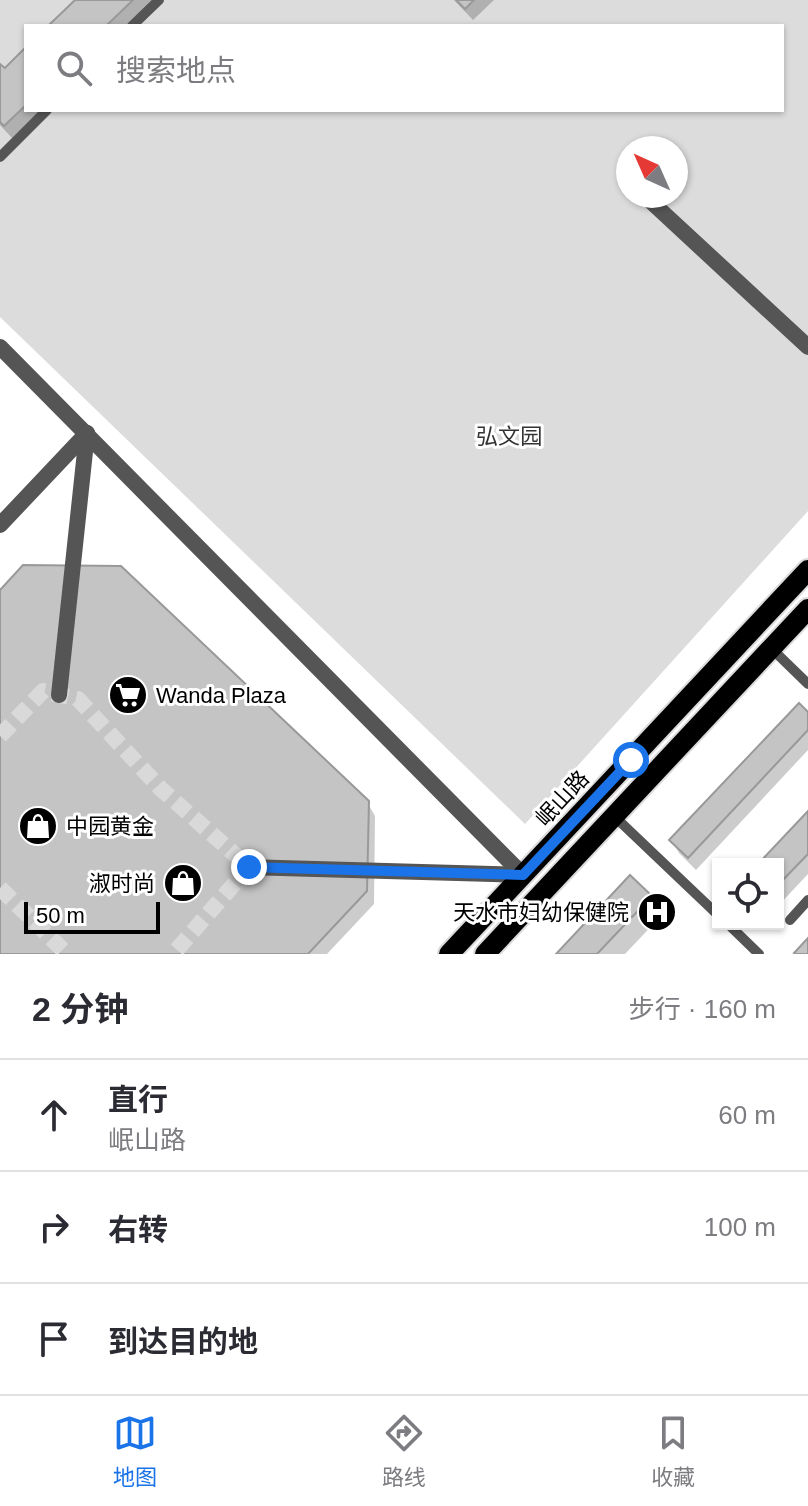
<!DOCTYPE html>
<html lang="zh">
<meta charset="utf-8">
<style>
:root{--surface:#fff;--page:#f7f7f7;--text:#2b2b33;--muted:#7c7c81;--line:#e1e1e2;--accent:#1a73e8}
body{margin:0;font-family:Helvetica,"Noto Sans SC",sans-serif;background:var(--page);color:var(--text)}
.controls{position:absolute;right:24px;bottom:24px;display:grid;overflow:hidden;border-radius:0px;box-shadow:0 2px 6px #0004}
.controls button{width:72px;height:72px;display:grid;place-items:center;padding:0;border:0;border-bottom:2px solid var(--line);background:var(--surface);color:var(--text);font:40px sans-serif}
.compass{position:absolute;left:616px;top:136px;width:72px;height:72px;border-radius:50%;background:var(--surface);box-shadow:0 2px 6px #0004;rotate:315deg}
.scale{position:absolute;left:24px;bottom:20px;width:136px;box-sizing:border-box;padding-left:8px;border:4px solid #000;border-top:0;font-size:22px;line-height:28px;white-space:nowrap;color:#000;-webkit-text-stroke:6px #fff;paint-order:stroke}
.stop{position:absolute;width:24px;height:24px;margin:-18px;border:6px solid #1a73e8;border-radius:50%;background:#fff}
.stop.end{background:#1a73e8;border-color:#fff;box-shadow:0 2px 8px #0008}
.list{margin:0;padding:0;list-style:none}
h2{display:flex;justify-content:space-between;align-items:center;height:104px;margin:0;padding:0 32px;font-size:34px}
h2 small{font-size:26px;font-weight:400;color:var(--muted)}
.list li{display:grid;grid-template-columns:52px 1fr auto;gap:24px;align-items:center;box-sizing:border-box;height:112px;padding:0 32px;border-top:2px solid var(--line)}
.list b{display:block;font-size:30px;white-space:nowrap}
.list p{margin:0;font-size:26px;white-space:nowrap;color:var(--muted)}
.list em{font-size:26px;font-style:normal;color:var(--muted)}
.icon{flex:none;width:44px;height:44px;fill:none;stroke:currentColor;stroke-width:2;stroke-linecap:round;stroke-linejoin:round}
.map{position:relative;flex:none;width:808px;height:954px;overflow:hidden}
.search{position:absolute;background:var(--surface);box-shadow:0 2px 6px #0004;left:24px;right:24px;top:24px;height:88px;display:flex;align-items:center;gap:20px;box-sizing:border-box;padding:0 28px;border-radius:0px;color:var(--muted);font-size:30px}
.sheet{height:440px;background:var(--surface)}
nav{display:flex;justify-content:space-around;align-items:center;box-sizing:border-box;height:112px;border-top:2px solid var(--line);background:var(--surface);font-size:22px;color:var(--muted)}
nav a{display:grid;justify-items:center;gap:4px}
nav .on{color:var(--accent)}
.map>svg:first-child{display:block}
.green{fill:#dcdcdc;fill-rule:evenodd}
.shadow{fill:#0003}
.building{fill:#c4c4c4;stroke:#999;stroke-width:2}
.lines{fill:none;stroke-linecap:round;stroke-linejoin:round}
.pedestrian-tunnel{stroke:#d9d9d9;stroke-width:16;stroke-dasharray:16 8;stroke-linecap:butt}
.primary-casing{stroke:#dbdbdb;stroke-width:24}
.service{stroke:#555;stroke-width:10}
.pedestrian{stroke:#555;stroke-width:16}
.tertiary{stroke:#555;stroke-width:16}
.primary{stroke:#000;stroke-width:20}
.route{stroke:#1a73e8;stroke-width:10}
.labels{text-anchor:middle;stroke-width:6;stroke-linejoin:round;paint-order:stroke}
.park-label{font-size:22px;fill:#333;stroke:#fff}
.poi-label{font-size:22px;fill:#000;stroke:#fff;text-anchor:start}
.street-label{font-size:22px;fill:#000;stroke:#fff}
</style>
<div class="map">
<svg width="808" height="954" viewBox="0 0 808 954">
<rect width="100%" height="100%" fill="#fff"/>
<path class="green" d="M0 0H808V511L525 824 0 317ZM26 26H782V110H26ZM628 148H676V196H628Z"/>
<g class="shadow">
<polygon points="77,0 153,0 127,26 51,26"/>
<polygon points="454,0 494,0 473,20"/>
<polygon points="26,50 26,110 41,110 12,138 0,125 0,67 5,71"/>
<polygon points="0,593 367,802 375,816 374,904 327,954 0,954"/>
<polygon points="808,714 808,750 696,870 679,853 672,841"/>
<polygon points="808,814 808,874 778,906 778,864 761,864"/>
<polygon points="650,897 661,916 625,954 559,954"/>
</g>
<g class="building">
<polygon points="75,0 133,0 106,26 48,26"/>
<polygon points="456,0 474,0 465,9"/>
<polygon points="26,47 26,105 4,126 0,122 0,64 5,68"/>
<polygon points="23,565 121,566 369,801 367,891 308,954 0,954 0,590"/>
<polygon points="799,703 808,712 808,730 688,858 669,840"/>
<polygon points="808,811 808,854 778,885 778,864 758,864"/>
<polygon points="630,875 652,896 597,954 556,954"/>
<polygon points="808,938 808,954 796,954 794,953"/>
</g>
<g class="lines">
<g class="pedestrian-tunnel">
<polyline points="0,736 43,691 78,699 161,789 249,867 173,954"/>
<polyline points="0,888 67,954"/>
</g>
<defs>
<g id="primary">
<polyline points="449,954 808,570"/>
<polyline points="485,954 808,609"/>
</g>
</defs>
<use href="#primary" class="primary-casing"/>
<g class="service">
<polyline points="132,26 159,0"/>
<polyline points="0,157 47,110"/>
<polyline points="771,648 808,684"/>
<polyline points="614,816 718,915"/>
<polyline points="790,920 808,900"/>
<polyline points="728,924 759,954"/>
</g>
<g class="pedestrian">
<polyline points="645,196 808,347"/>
<polyline points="59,695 87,433"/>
<polyline points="249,867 523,875"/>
</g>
<g class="tertiary">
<polyline points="0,347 523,875"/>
<polyline points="0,525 87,433"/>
</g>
<use href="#primary" class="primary"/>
</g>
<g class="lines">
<polyline class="route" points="249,867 523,875 631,760"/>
</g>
<defs>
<symbol id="supermarket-disc" viewBox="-11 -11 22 22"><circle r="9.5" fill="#000" stroke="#fff"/><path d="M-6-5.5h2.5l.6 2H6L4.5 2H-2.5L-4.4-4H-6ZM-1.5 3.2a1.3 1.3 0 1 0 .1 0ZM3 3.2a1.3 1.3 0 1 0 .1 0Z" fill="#fff"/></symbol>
<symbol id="shop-disc" viewBox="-11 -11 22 22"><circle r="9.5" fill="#000" stroke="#fff"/><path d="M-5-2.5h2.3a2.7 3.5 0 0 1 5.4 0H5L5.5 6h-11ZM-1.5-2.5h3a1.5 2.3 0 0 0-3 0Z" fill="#fff"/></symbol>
<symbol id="hospital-disc" viewBox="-11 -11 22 22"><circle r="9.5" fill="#000" stroke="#fff"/><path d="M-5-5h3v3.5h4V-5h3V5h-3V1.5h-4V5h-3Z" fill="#fff"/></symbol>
</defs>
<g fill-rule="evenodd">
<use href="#supermarket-disc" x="106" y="673" width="44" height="44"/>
<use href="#shop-disc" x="16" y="804" width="44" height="44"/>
<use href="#shop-disc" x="161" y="861" width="44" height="44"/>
<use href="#hospital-disc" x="635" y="890" width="44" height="44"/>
</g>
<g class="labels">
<g class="park-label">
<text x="509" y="444">弘文园</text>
</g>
<g class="poi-label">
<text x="156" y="703">Wanda Plaza</text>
<text x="66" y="834">中园黄金</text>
<text x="155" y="891" text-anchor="end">淑时尚</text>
<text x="629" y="920" text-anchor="end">天水市妇幼保健院</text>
</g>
<g class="street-label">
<text transform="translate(562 798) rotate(-47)" y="8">岷山路</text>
</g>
</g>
</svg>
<div class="controls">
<button><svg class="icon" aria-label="locate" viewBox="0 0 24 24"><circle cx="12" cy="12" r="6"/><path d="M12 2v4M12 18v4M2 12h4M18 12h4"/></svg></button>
</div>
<svg class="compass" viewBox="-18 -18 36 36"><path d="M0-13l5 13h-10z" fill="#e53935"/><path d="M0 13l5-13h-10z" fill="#7c7c81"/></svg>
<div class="scale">50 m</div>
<div class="stop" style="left:631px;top:760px"></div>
<div class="stop end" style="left:249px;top:867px"></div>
<div class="search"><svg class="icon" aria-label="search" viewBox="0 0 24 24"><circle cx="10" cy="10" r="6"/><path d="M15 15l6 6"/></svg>搜索地点</div>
</div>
<section class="sheet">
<h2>2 分钟<small>步行 · 160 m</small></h2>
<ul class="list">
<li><svg class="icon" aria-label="ahead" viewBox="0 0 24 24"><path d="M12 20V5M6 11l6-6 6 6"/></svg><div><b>直行</b><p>岷山路</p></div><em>60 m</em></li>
<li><svg class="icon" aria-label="right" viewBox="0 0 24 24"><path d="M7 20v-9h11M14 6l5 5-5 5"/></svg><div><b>右转</b></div><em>100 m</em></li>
<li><svg class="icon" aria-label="arrive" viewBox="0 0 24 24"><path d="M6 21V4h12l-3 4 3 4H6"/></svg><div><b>到达目的地</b></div></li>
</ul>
</section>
<nav>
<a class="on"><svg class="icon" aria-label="map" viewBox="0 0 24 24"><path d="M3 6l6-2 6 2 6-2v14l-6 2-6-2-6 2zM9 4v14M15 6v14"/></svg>地图</a>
<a><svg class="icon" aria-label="directions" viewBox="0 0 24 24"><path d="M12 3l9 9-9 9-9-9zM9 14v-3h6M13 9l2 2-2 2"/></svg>路线</a>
<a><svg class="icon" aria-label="saved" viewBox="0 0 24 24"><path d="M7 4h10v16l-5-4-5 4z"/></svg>收藏</a>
</nav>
